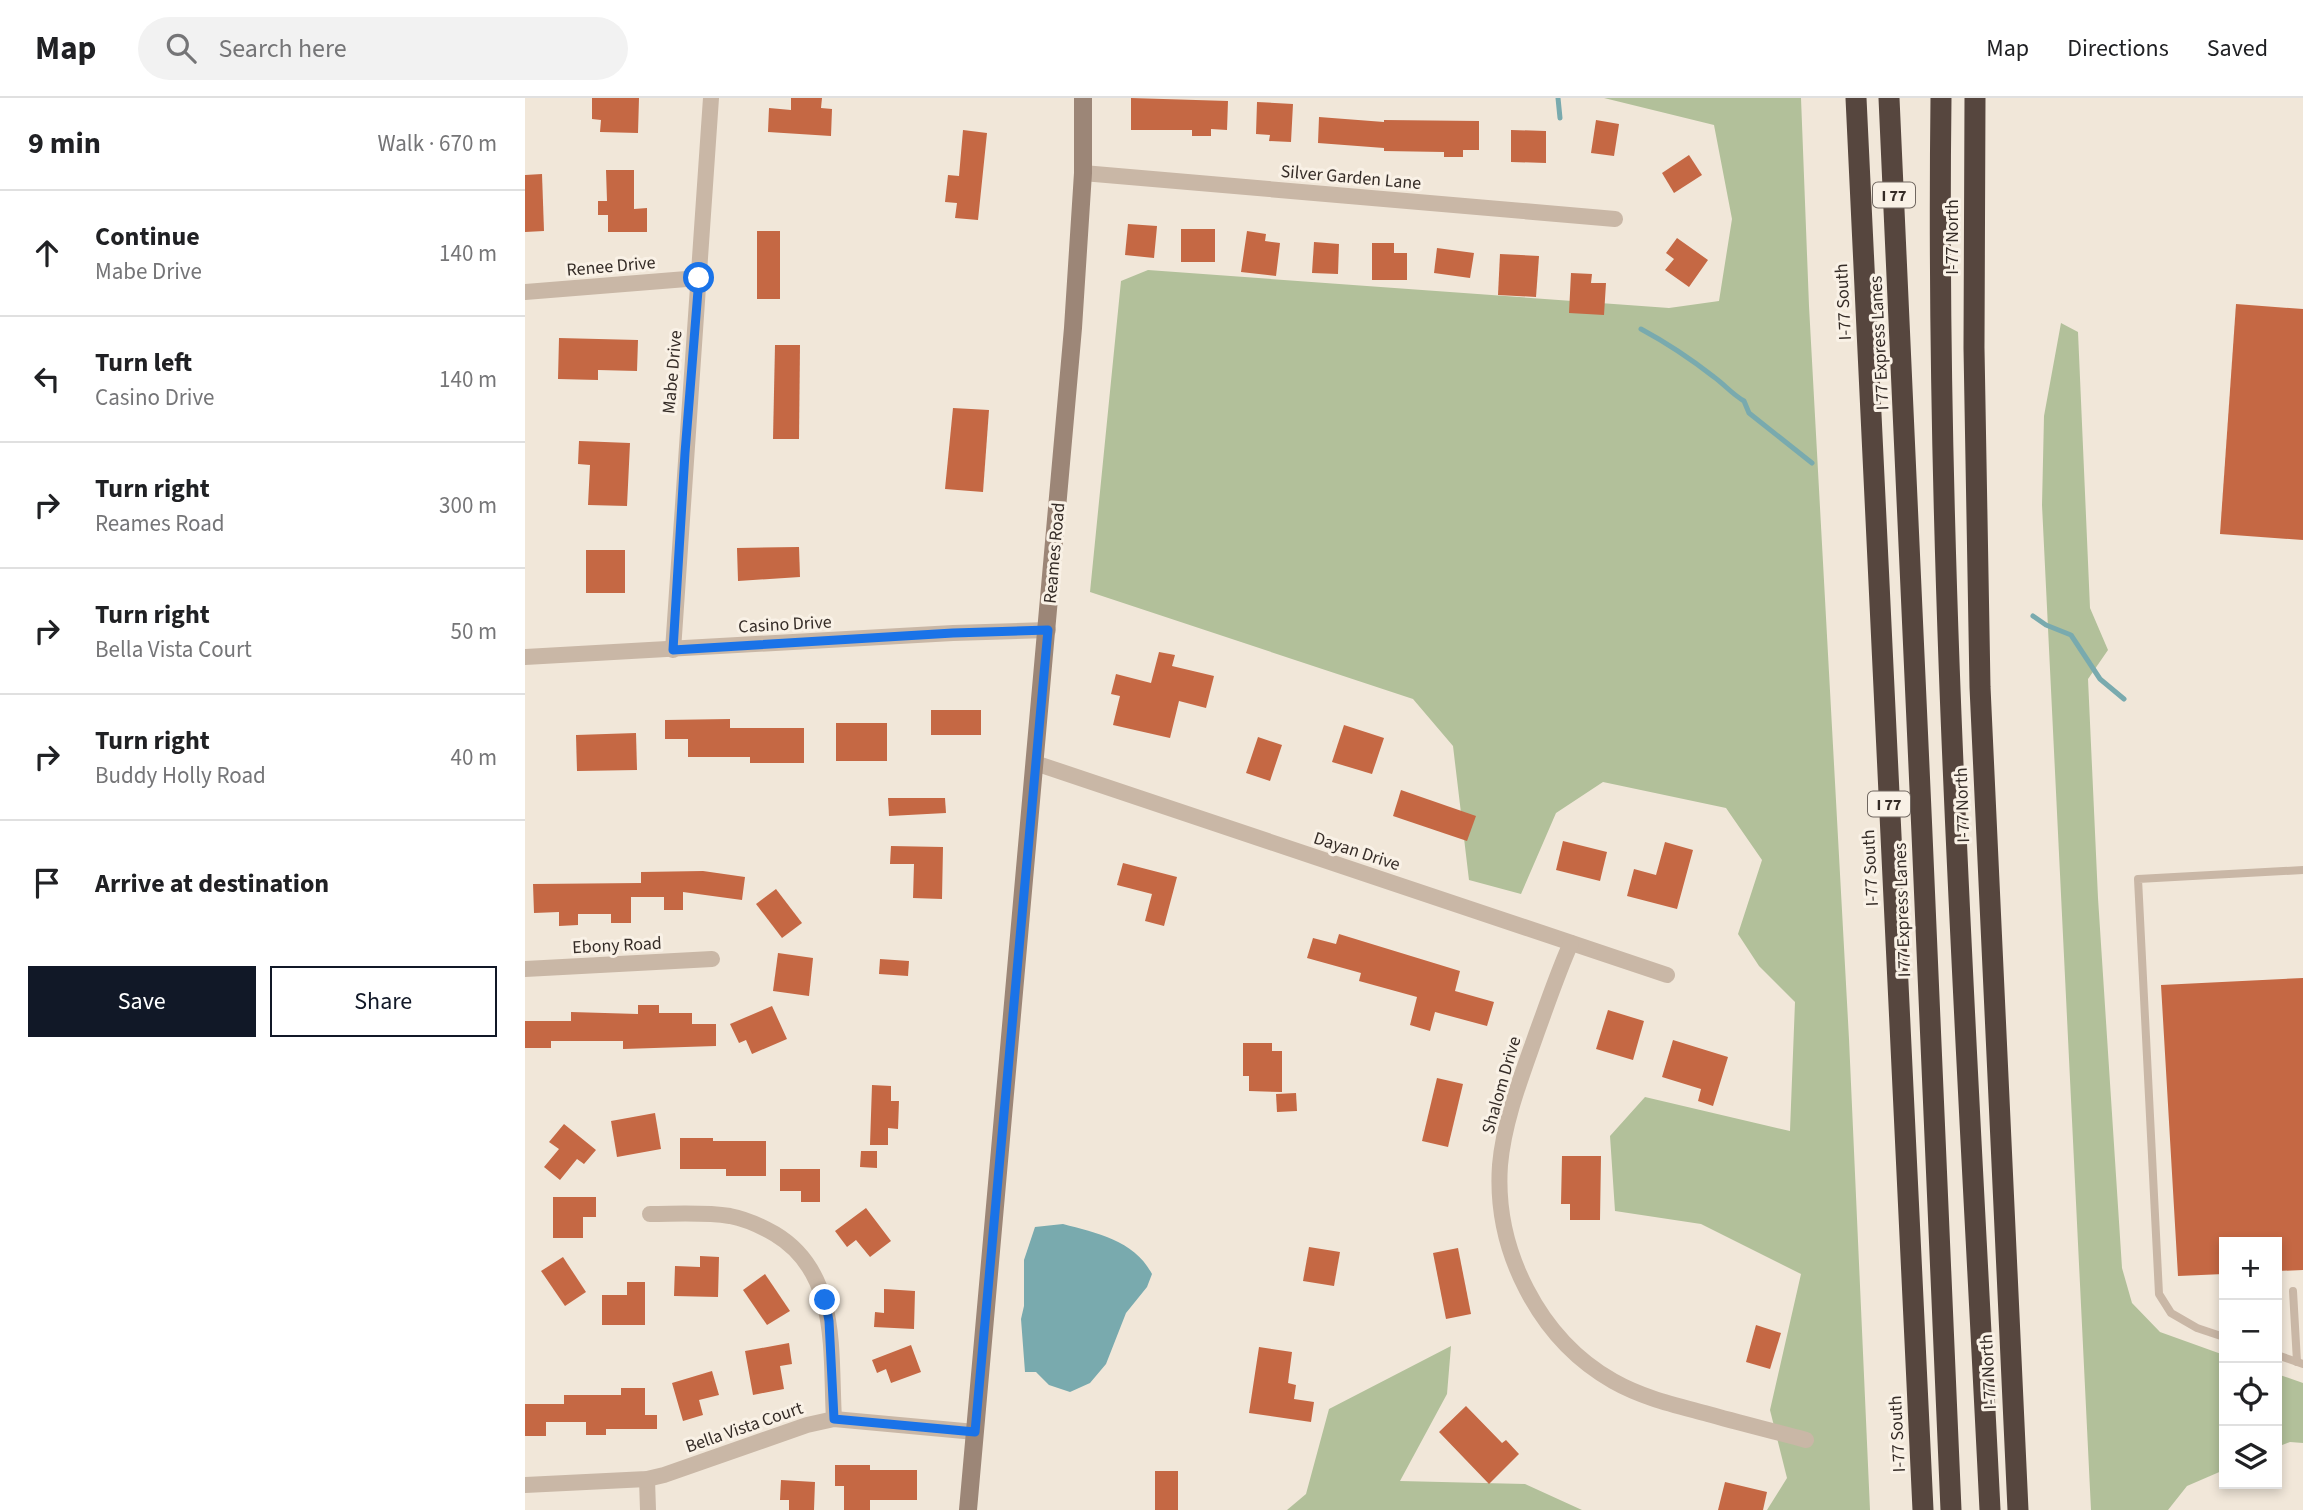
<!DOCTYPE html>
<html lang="en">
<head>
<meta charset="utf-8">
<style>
	:root { --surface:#fff; --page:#f2f2f2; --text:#202124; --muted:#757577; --line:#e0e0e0; --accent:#111827 }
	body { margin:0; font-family:"Source Sans 3",sans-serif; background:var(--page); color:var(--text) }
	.controls { position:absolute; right:21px; bottom:21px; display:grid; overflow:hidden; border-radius:0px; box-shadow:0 4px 10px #0003 }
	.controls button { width:63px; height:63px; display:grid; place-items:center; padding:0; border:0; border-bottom:2px solid var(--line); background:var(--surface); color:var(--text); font:35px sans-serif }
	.stop { position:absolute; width:21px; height:21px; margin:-16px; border:5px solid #1a73e8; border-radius:50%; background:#fff }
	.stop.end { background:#1a73e8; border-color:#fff; box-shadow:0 2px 7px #0008 }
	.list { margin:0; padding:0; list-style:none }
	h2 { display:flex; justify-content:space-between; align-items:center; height:91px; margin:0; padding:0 28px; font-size:30px }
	h2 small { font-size:23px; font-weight:400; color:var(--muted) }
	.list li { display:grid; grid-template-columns:46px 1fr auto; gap:21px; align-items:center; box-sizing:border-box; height:126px; padding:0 28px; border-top:2px solid var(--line) }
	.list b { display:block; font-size:26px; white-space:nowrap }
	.list p { margin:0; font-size:23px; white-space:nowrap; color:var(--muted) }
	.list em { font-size:23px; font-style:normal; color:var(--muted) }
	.actions { display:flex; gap:14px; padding:21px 28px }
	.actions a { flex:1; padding:16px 0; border:2px solid var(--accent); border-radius:0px; text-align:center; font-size:24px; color:var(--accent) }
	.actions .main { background:var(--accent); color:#fff }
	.icon { flex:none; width:38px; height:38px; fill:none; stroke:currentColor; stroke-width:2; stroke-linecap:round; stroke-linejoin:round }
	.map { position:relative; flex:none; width:1778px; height:1412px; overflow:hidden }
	header { display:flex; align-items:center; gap:42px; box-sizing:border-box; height:98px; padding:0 35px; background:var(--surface); border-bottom:2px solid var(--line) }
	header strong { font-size:33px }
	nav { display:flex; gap:38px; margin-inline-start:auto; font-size:24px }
	.search { width:490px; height:63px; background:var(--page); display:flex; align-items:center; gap:18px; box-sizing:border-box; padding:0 24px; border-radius:38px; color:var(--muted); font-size:26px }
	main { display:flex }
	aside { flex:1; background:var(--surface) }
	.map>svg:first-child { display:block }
</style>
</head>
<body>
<header>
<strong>Map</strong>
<div class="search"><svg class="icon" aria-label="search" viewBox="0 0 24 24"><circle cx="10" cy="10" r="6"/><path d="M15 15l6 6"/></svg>Search here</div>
<nav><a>Map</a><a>Directions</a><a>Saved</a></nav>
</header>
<main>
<aside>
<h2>9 min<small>Walk · 670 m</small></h2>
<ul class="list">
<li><svg class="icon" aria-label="ahead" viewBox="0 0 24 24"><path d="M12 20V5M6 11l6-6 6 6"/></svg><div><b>Continue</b><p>Mabe Drive</p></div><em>140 m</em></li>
<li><svg class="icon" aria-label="left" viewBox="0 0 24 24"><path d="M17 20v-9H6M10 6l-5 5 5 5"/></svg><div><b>Turn left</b><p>Casino Drive</p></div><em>140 m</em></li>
<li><svg class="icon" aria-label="right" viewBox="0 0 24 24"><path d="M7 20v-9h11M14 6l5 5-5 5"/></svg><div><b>Turn right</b><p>Reames Road</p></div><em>300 m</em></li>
<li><svg class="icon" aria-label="right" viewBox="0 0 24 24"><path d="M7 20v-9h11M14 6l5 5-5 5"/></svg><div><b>Turn right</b><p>Bella Vista Court</p></div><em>50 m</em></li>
<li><svg class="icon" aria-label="right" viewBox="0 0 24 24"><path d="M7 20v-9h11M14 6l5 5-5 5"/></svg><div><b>Turn right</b><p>Buddy Holly Road</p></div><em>40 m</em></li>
<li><svg class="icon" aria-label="arrive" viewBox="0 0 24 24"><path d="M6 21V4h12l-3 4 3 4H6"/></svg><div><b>Arrive at destination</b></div></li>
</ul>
<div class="actions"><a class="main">Save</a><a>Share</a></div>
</aside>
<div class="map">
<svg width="1778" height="1412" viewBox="0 0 1778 1412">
	<rect width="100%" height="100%" fill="#f1e7d9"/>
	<g fill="#b2c09a">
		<path d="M1079,0h197l8,208 40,733 21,471h-103l20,-32 -17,-68 31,-136 -100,-50 -86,-13 -5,-75 35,-39 145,34 5,-129 -36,-36 -21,-32 24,-74 -36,-52 -123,-26 -47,31 -35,81 -52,-14 -16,-134 -40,-47 -323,-107 31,-311 27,-11 521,38 50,-7 13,-82 -18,-94z"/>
		<path d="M1536,225l17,9 12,276 18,42 -20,29 10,219 24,370 10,35 28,29 64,23v115l-37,16 -19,24h-77l-49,-1005 2,-89z"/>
		<path d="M926,1248l-4,48 -47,87 125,3 57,26h-295l19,-16 23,-85z"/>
		<path d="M1752,1276l26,9v60l-13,-1 -13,5z"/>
	</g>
	<path fill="#79aaae" d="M538,1126c34,9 72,17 89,50l-5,13 -21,26 -20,51 -16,19 -20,9 -21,-7 -13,-13h-11l-4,-53 3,-13v-46l11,-33z"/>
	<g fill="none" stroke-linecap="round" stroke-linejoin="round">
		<g stroke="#79aaae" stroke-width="5">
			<path d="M1033,0l2,20"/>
			<path d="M1116,231c26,14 50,30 73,48 11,8 18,17 30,24l5,12 63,50"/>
			<path d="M1508,518l13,9 25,10 29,44 24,20"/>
		</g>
	</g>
	<g fill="#c56844">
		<path d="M67,0h47l-1,35 -38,-1 1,-12 -9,-1z"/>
		<path d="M266,0h31l-1,10 11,1 -1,27 -63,-4 1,-24 22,2z"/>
		<path d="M606,0l97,3 -1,29 -16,-1v7h-19v-6h-61z"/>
		<path d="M732,4l36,2 -2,38 -22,-1 1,-6 -14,-1z"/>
		<path d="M794,19l65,5v-2l95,1v29h-16v7h-19v-5l-60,-1v-3l-66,-5z"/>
		<path d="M1071,22l23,4 -5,32 -23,-3z"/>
		<path d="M438,32l24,3 -9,87 -23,-2 2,-15 -12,-1 3,-27 11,1z"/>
		<path d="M986,32l35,1v32l-35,-1z"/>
		<path d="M1164,57l13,20 -28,18 -12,-20z"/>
		<path d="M81,72h28v39l13,-1v24h-39v-17h-10v-14h9z"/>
		<path d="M17,76l2,57 -19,1v-57z"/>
		<path d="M603,126l29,2 -3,32 -29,-3z"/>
		<rect x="656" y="131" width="34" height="33"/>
		<rect x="232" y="133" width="23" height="68"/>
		<path d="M722,133l19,3 -1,7 15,2 -4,33 -35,-4z"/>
		<path d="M1152,140l31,22 -19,27 -24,-17 9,-11 -8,-6z"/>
		<path d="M789,144l25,2 -1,30 -26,-1z"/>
		<path d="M847,145h22v10h13v27h-35z"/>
		<path d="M912,150l37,5 -4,25 -36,-5z"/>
		<path d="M975,156l39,2 -3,41 -38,-2z"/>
		<path d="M1046,175l21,1 -1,9h15l-2,32 -35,-2z"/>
		<path d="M1711,206l67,5v231l-83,-6z"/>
		<path d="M34,240l79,2 -1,31 -39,-1v10l-40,-1z"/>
		<path d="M250,247h25l-1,94h-26z"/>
		<path d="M428,310l36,2 -6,82 -38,-3z"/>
		<path d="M54,343l51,2 -3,63 -39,-1 2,-40 -12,-1z"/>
		<path d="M274,449l1,30 -62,4 -1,-33z"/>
		<rect x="61" y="452" width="39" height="43"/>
		<path d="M634,554l16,3 -3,11 42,10 -8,32 -27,-7 -9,37 -57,-13 7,-29 -9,-2 5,-20 35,9z"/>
		<rect x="406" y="612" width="50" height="25"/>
		<path d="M205,621v9h74v35h-54v-6h-62v-18h-23v-19z"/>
		<rect x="311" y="625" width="51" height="38"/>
		<path d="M819,627l40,13 -12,36 -40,-12z"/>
		<path d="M111,635l1,37 -60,1 -1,-36z"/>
		<path d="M733,639l24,8 -12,36 -24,-8z"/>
		<path d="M876,692l75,26 -9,25 -74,-25z"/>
		<path d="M363,700h57l1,15 -57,3z"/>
		<path d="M1038,743l44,11 -7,29 -44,-11z"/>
		<path d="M1140,744l28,8 -16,59 -50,-13 7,-27 22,6z"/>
		<path d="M366,748l52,1 -1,52 -29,-1 1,-34h-24z"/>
		<path d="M598,765l54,14 -13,49 -19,-5 7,-27 -35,-9z"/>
		<path d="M178,773l42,6 -3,23 -59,-8v18h-19v-13h-33v26h-20v-9h-33v11l-19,1v-14l-25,1 -1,-29 108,-1v-11z"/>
		<path d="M251,791l26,34 -20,15 -26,-34z"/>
		<path d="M814,836l121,37 -5,20 39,11 -7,24 -52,-14 -5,19 -20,-6 7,-28 -58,-16 2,-8 -54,-15 6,-20 23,6z"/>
		<path d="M253,855l35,5 -4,38 -36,-5z"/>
		<path d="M355,861l29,2 -1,15 -29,-2z"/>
		<path d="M1778,880v292l-26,1v-29h-53v32l-46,2 -17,-291z"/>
		<path d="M113,907h21v8h33v11h24v22l-93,3v-8h-72v7h-26v-27h46v-9l67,2z"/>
		<path d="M247,908l15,33 -35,15 -6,-14 -7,3 -9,-19z"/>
		<path d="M1083,912l36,11 -11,39 -37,-11z"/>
		<path d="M1148,942l55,17 -15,49 -15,-5 3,-12 -39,-12z"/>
		<path d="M718,945h29v8h10v41l-33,-1v-15h-6z"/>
		<path d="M912,980l26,6 -15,63 -26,-6z"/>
		<path d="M347,987l19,1v15h8l-1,28 -10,-1v17h-18z"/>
		<path d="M771,995l1,18 -20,1 -1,-18z"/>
		<path d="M130,1015l6,36 -44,8 -6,-36z"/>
		<path d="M39,1026l32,26 -12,14 -7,-5 -17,21 -16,-13 15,-18 -10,-7z"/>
		<path d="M155,1040h33v3h53v35h-40v-7h-46z"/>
		<path d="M336,1053h16v17l-17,-1z"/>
		<path d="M1037,1058h39l-1,64h-30v-16h-9z"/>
		<path d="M255,1071h40v33h-19v-11h-21z"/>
		<path d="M28,1099h43v20h-13v21h-30z"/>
		<path d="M341,1110l25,33 -21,16 -14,-17 -9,7 -12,-16z"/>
		<path d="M784,1149l31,5 -6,34 -31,-5z"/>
		<path d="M933,1150l13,66 -25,5 -13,-66z"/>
		<path d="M175,1158l19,1 -1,40 -44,-1 1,-30 25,1z"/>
		<path d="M38,1159l23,35 -21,14 -24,-35z"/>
		<path d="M240,1176l25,37 -23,14 -24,-35z"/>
		<path d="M102,1184h18v43h-43v-30h25z"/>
		<path d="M359,1191l31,2 -1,38 -40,-2 1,-15 9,1z"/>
		<path d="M1231,1227l25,8 -11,36 -24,-7z"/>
		<path d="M264,1245l3,21 -12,2 4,23 -31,6 -8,-44z"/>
		<path d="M386,1247l10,27 -30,11 -5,-14 -9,4 -5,-13z"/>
		<path d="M734,1249l33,5 -4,31 8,2 -2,14 20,3 -3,20 -62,-9z"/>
		<path d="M187,1273l7,24 -20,5 4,15 -20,6 -11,-38z"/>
		<path d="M96,1290h24v27h12v14h-51v6h-20v-13h-40v14h-21v-32h39v-9h57z"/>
		<path d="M941,1308l36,37 4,-3 13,14 -30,30 -50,-52z"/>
		<path d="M310,1367h35v5h47v30h-47v10h-26v-24h-9z"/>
		<rect x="630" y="1373" width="23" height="39"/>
		<path d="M256,1382l34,2 -1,28h-25v-10h-9z"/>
		<path d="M1200,1384l42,10 -4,18h-45z"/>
	</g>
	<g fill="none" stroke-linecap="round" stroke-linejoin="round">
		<g stroke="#c9b7a6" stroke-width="8">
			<path d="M1768,1193l4,71"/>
			<path d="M1699,1239l-27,-9 -26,-15 -12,-19 -21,-415 165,-9"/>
			<path d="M1752,1257l26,9"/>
		</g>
		<g stroke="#c9b7a6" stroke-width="16">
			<path d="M558,75l532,46"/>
			<path d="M0,194l174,-14"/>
			<path d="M148,552l38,-552"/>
			<path d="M0,559l428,-24 95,-3"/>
			<path d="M510,665l632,212"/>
			<path d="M1046,845c-13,29 -23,59 -34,89 -15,43 -33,88 -37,133 -6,85 39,174 113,216 30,17 62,24 95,33 32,9 65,17 98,26"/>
			<path d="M0,871l187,-10"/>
			<path d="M125,1116c26,0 54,-2 80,2 16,3 31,10 45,18 65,39 55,119 59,185"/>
			<path d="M122,1381l1,31"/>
			<path d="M0,1387l122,-6 17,-4 143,-50 27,-6 141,13"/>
		</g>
		<path stroke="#9c8677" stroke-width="18" d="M443,1412l105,-1182 10,-155v-75"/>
		<g stroke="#56463e" stroke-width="21">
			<path d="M1331,0l67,1412"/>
			<path d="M1364,0c24,471 40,941 62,1412"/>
			<path d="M1416,0c-6,470 26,942 49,1412"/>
			<path d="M1450,0l-1,250 6,339 38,823"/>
		</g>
	</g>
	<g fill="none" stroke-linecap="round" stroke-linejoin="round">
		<path stroke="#1a73e8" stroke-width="9" d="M174,180l-14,175 -12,197 280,-17 95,-3 -73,802 -141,-13 -5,-98 -4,-21"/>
	</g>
	<g text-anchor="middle" stroke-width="6" stroke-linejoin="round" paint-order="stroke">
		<g fill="#f9f1e6" stroke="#706760" stroke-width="2">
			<rect x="1348" y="84.5" width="42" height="25" rx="5"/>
			<rect x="1343" y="693.5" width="42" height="25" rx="5"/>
		</g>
		<g font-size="16" font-weight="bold" fill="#352c27">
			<text x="1369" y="103">I 77</text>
			<text x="1364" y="712">I 77</text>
		</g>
		<g font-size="18" fill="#352c27" stroke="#f9f1e6">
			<text transform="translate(826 79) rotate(5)" y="6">Silver Garden Lane</text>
			<text transform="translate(1427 139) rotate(-90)" y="6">I-77 North</text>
			<text transform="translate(86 168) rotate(-5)" y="6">Renee Drive</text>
			<text transform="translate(1318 204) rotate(-93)" y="6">I-77 South</text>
			<text transform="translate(1354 245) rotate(-93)" y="6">I 77 Express Lanes</text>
			<text transform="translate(147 274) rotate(-85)" y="6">Mabe Drive</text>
			<text transform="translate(529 455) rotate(-85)" y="6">Reames Road</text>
			<text transform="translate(260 526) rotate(-3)" y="6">Casino Drive</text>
			<text transform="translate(1437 707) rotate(-92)" y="6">I-77 North</text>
			<text transform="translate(832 753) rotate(18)" y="6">Dayan Drive</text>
			<text transform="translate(1345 770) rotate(-93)" y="6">I-77 South</text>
			<text transform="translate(1377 812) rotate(-92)" y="6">I 77 Express Lanes</text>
			<text transform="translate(92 847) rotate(-3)" y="6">Ebony Road</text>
			<text transform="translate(976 987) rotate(-74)" y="6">Shalom Drive</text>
			<text transform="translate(1463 1274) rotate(-93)" y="6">I-77 North</text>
			<text transform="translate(219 1329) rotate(-19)" y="6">Bella Vista Court</text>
			<text transform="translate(1372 1336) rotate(-93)" y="6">I-77 South</text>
		</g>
	</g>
</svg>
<div class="controls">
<button>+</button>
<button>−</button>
<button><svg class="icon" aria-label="locate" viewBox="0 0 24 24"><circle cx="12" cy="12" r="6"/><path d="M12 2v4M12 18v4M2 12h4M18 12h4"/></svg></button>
<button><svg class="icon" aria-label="layers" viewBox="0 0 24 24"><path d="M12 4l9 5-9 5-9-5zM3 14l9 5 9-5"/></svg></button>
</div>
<div class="stop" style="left:174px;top:180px"></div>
<div class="stop end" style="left:300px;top:1202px"></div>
</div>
</main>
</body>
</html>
